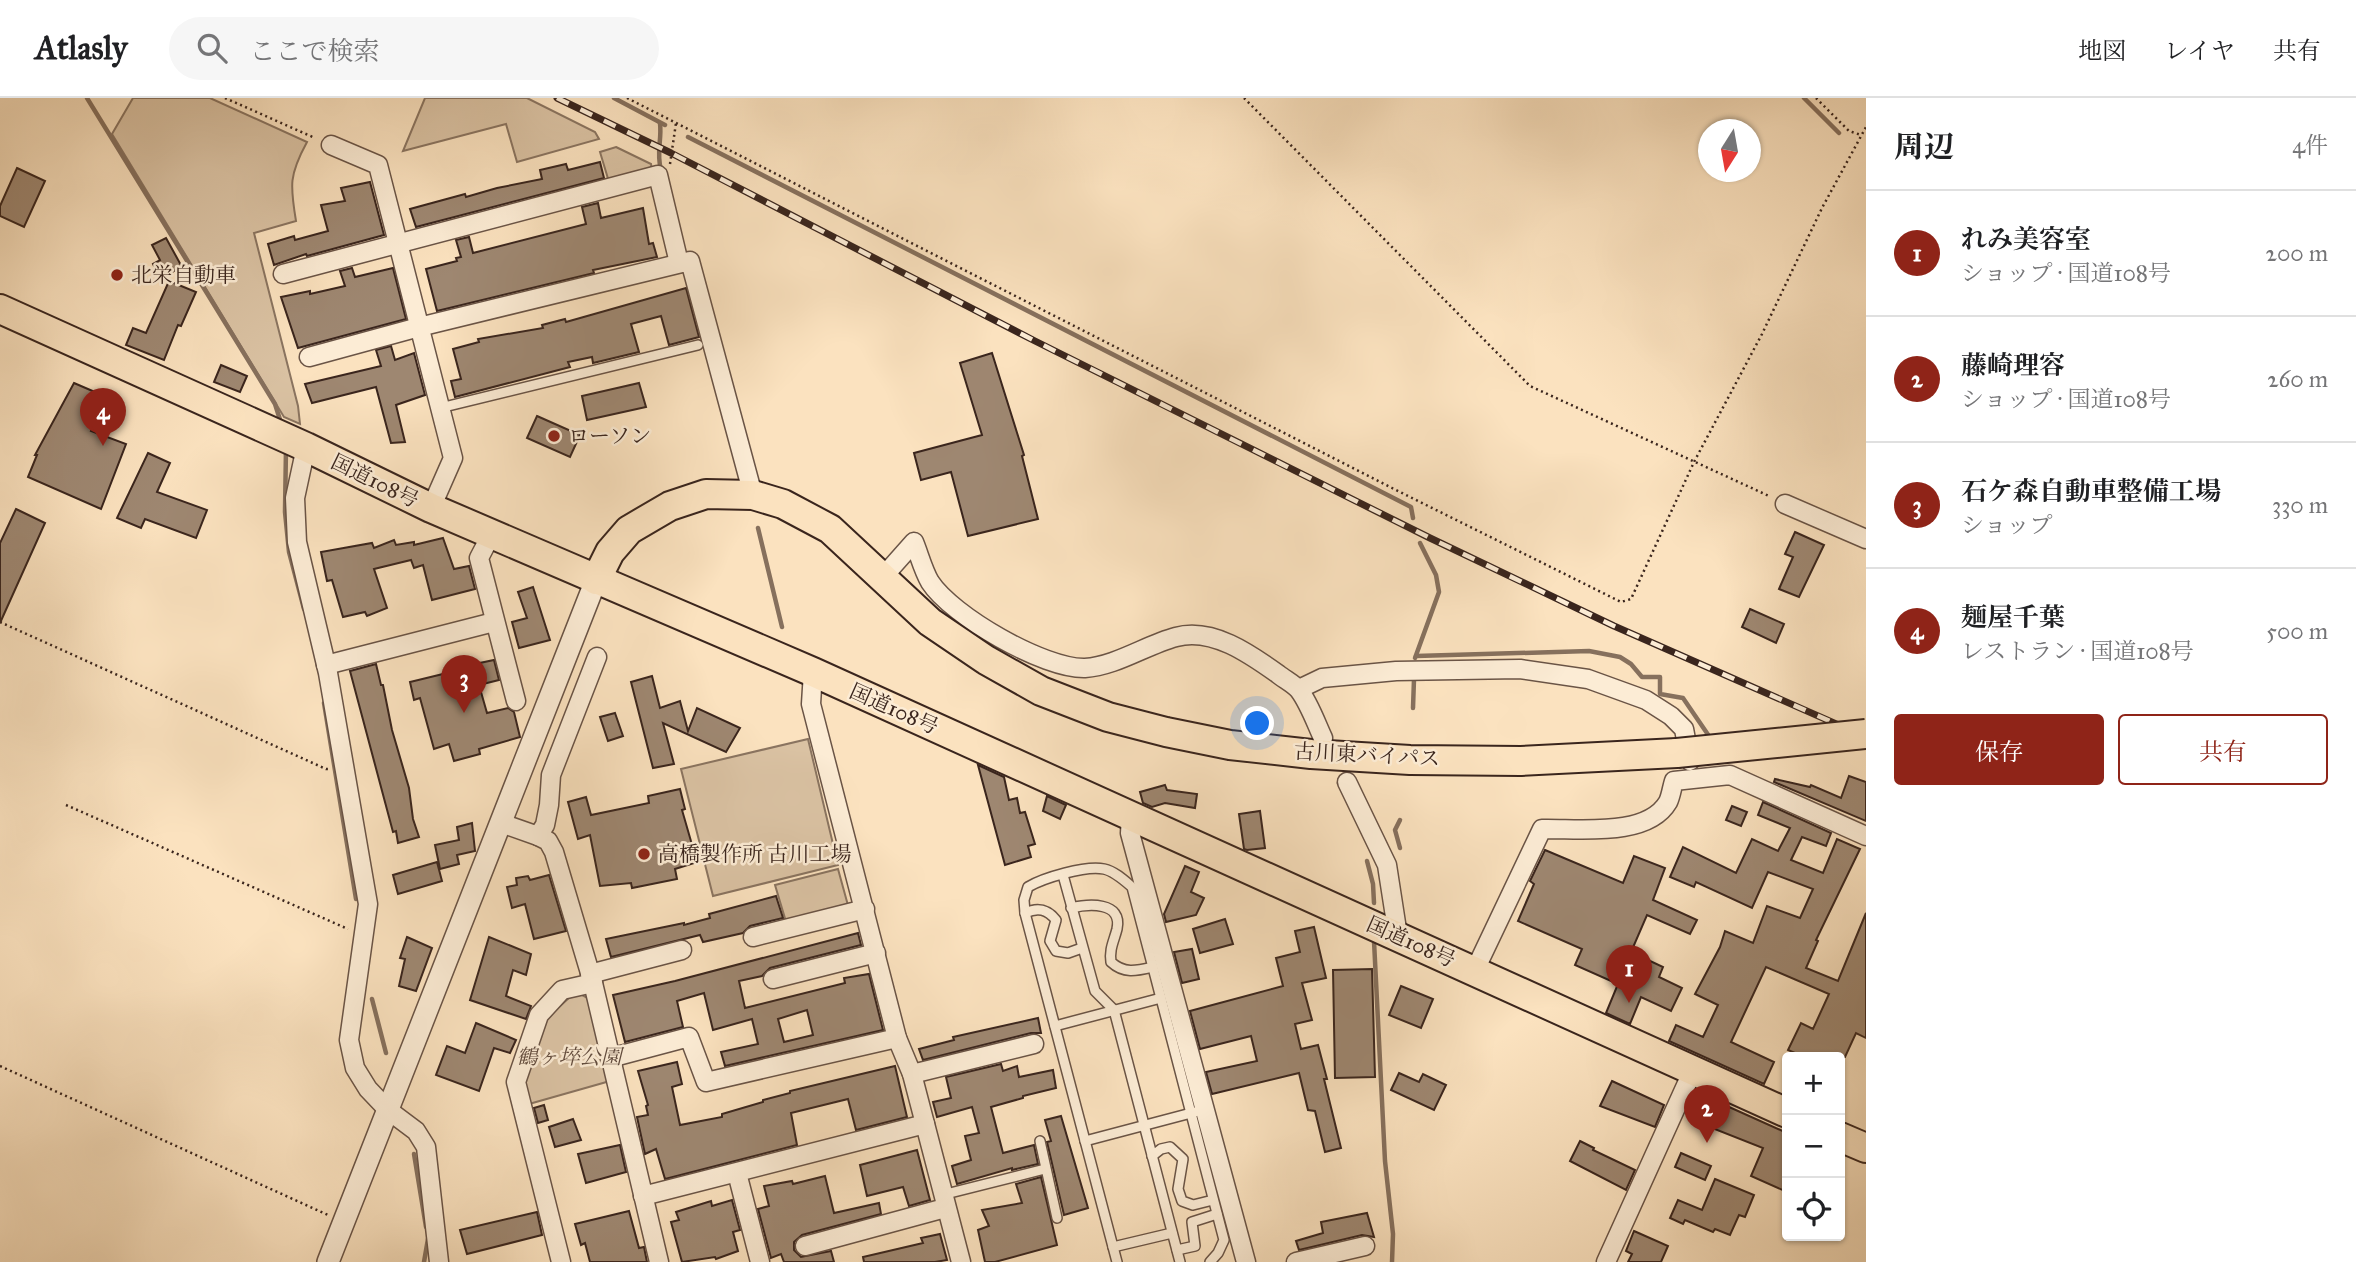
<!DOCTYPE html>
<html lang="ja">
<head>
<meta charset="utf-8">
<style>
	:root { --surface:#fff; --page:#f6f6f6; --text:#202124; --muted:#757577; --line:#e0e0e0; --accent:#8f2418 }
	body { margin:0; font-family:"IM FELL Great Primer","Noto Serif JP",serif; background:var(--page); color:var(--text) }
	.controls { position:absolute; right:21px; bottom:21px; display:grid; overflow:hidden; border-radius:7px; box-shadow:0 2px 5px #0004 }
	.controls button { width:63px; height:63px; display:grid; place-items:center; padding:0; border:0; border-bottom:2px solid var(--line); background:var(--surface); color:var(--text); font:35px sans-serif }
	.compass { position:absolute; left:1698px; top:21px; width:63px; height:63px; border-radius:50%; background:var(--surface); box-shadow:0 2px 5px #0004; rotate:191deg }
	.you { position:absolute; left:1258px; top:626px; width:24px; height:24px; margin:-18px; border:5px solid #fff; border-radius:50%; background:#1a73e8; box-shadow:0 0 0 10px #1a73e833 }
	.badge { display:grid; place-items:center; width:46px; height:46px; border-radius:50%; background:var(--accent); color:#fff; font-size:23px; font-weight:700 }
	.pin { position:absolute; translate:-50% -58px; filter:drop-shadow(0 2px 4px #0008) }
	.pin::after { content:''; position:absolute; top:37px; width:24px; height:21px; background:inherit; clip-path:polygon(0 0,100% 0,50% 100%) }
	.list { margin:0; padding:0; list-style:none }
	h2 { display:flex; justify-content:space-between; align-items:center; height:91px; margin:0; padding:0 28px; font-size:30px }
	h2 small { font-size:23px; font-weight:400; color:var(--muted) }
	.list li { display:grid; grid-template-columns:46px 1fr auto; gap:21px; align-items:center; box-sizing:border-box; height:126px; padding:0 28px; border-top:2px solid var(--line) }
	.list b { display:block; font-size:26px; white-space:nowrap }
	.list p { margin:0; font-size:23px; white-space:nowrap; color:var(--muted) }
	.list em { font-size:23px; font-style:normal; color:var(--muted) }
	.actions { display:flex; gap:14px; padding:21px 28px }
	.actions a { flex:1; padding:16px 0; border:2px solid var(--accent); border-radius:7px; text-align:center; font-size:24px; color:var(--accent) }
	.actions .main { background:var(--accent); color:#fff }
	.icon { flex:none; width:38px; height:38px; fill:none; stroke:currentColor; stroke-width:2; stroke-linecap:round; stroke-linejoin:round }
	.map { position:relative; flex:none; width:1866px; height:1164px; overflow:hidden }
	header { display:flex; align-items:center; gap:42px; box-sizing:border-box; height:98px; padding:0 35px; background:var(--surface); border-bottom:2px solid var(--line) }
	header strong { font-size:33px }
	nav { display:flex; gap:38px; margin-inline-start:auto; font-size:24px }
	.search { width:490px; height:63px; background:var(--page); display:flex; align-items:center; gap:18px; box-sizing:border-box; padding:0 24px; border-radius:38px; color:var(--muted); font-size:26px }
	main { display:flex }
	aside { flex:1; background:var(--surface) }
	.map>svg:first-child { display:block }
</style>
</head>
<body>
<header>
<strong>Atlasly</strong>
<div class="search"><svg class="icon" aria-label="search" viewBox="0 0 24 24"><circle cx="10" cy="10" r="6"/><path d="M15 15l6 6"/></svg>ここで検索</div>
<nav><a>地図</a><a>レイヤ</a><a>共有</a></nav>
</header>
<main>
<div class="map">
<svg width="1866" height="1164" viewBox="0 0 1866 1164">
	<rect width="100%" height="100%" fill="#fbe2bf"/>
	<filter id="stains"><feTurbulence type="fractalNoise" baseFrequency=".00286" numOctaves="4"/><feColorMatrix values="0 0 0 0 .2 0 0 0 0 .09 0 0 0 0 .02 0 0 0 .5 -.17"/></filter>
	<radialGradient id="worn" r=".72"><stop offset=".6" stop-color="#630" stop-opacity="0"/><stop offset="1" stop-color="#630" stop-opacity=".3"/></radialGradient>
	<g fill="#dac2a3" stroke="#8a7460" stroke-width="2">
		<path d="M133,0h77l97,44c-18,33 -17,43 -11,79l-42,12 44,173 2,18 -16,-7 -172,-283z"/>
		<path d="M425,0h102l68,34 4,7 -82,23 -11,-38 -103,27z"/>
		<path d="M616,49l35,17 1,7 -43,11 -9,-30z"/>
		<path d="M808,641l30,126 -125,31 -32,-127z"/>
		<path d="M838,771l11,40 -62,16 -12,-40z"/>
		<path d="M580,896l9,5 21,82 -81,23 -5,-13 3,-22 19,-50 25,-23z"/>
	</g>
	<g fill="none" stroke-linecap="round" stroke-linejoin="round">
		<g stroke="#86705d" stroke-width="4.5">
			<path d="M87,0l188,306 7,22"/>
			<path d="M614,0l51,27"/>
			<path d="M1804,0l35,35"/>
			<path d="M660,25c2,17 -4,30 1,47"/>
			<path d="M688,39l723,370 2,11"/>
			<path d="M286,350l-1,64 4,40 15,57"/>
			<path d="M758,430l24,99"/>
			<path d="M1416,558l173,-5 31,6 11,7 11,13h18v17l23,4 28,41"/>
			<path d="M1415,560l24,-66 -3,-17 -16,-32"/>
			<path d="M324,605l32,196"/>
			<path d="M1413,610l1,-29"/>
			<path d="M1400,722l-5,10 5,18"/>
			<path d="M1367,763l6,23 1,19"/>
			<path d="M1374,843l11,220 8,73 -1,28"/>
			<path d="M372,901l14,54"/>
			<path d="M414,1056l12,73"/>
			<path d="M424,1164l4,-23"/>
		</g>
	</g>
	<g fill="#9e8771" stroke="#3a251d" stroke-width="2" fill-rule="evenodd">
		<path d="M600,64l4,16 -188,49 -6,-18 55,-15 1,3 31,-9 45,-9 -2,-9 26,-6 2,6z"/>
		<path d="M17,70l28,13 -21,46 -24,-11v-10z"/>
		<path d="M370,84l14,53 -77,21 -1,-2 -32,11 -6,-21 26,-8 1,4 33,-9 -7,-26 24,-4 -4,-13z"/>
		<path d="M598,105l3,15 42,-10 6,36 4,-1 4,14 -64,13 1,3 -157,38 -11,-42 31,-8 -1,-3 5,-1 -5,-17 13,-3 4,16 113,-29 -4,-17z"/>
		<path d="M166,140l16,29 -22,11 -7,-14 7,-4 -8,-15z"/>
		<path d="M352,170l3,9 38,-9 13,51 -108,29 -17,-51 29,-6v3l35,-8 -5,-15z"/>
		<path d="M169,183l27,11 -15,34 -3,-1 -14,35 -38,-15 7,-17 13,5z"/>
		<path d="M686,190l13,49 -30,8 -8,-29 -30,8 8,28 -46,11 -1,-6 -24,5 2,5 -115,30 -4,-16 10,-2 -8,-30 26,-7 -1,-3 65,-11 -1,-3 23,-6 1,3z"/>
		<path d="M391,248l4,14 19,-7 11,42 -29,10 9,37 -14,1 -15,-56 -64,16 -7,-19 76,-18 -5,-16z"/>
		<path d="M992,255l32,102 -2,1 16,63 -70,17 -17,-64 -30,8 -7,-27 68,-18 -22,-72z"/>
		<path d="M221,267l26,11 -7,16 -26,-10z"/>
		<path d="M74,285l28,12 -9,19 5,3 -7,14 35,13 -25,65 -73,-32 9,-22h-2z"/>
		<path d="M639,285l7,24 -59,13 -5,-24z"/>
		<path d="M537,318l43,19 -10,22 -43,-19z"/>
		<path d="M148,355l22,10 -13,29 50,18 -11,28 -51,-19 -4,9 -24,-10z"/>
		<path d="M16,411l29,14 -45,100v-80z"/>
		<path d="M1795,434l29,13 -25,52 -20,-8 14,-32 -8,-3z"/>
		<path d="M443,440l11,31 15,-3 6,23 -43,11 -9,-35 -9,3 -3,-8 -37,9 13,39 -20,8 -2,-4 -22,5 -11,-37 -5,1 -6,-29 51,-9 2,5 20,-8 2,5 18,-3v3z"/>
		<path d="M533,489l17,53 -31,8 -7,-26 15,-4 -9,-26z"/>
		<path d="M1750,511l34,15 -8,19 -34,-16z"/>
		<path d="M494,562l5,20 -20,5 8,28 21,-5 6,4 6,25 -41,12 1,5 -26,7 -5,-17 -15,5 -14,-51 -6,2 -4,-18 37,-9 -2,-5 25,-6v3z"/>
		<path d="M376,566l5,21h2l9,45 17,58 4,31 6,18 -21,6 -2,-12 -3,1 -43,-161z"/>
		<path d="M652,578l8,32 20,-7 8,30 9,-23 43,20 -14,24 -63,-29 11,41 -21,4 -22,-86z"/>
		<path d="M615,615l8,23 -15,5 -8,-24z"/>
		<path d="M978,667l26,12 5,23 8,-2 3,15 5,-1 10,32 -7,2 3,11 -26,8z"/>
		<path d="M1849,678l17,6v39l-92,-39 1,-3 35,8 1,-2 30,13z"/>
		<path d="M1165,687l2,5 30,4 -2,14 -30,-5 -13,4 -9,-4 -3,-11z"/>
		<path d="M680,691l5,20 -3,1 15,52 -22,7 2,10 -45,9 -1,-5 -31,3 -10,-51 -12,4 -10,-37 18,-5 5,18 58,-12 -1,-7z"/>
		<path d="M1047,698l19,9 -6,14 -17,-8z"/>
		<path d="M1763,704l68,31 -5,13 -24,-9 -11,23 32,13 14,-34 23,10 -44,91 2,1 -12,27 32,13 28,-68v125l-10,-5 -11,24h-41l-16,-7 13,-27 12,6 16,-35 -63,-27 -35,75 43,20 -10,22 -95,-43 7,-16 27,12 15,-32 -23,-11 25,-47 5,-16 28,12 14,-37 33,12 13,-29 -45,-17 -16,36 -56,-26 -2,5 -24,-10 13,-30 53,26 16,-34 26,12 12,-23 -32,-13z"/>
		<path d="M1732,708l15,6 -6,14 -15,-6z"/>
		<path d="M1260,713l5,37 -18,2 -3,-1 -5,-35z"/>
		<path d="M472,725l3,28 -18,4 2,9 -19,5 -5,-24 24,-5 -2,-13z"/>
		<path d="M1545,752l78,33 11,-27 31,12 -12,32 44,20 -7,14 -43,-19 -16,37 32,15 -4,10 23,11 -11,23 -30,-14 -11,27 -24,-11 12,-29 -43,-19 7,-16 -64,-28 16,-37 -4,-3z"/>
		<path d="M437,764l5,19 -44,13 -5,-19z"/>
		<path d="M1185,768l14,6 -8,20 13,6 -8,17 -30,7 -2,-8z"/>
		<path d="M549,777l17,56 -32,8 -9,-35 -13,4 -5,-21 10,-2 -1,-7 12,-2 2,4z"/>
		<path d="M776,798l7,22 -33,8 -7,7 -40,9 -3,-7 -89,22 -5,-18 78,-16v2l26,-7 -1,-4z"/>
		<path d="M1225,821l8,25 -33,9 -7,-24z"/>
		<path d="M1314,829l12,51 -24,5 10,37 -17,4 6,25 17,-4 9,34h-3l17,69 -16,4 -10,-41 -7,-1 -9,-37 -87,21 -6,-22 51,-11 -6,-25 -51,13 -10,-38 93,-25 -7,-28 24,-6 -5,-21z"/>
		<path d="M858,835l3,12 -91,23 -8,8 -23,5 6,27 100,-25 -1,-5 25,-4 14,56 -158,36 -4,-14 37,-8 -6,-25 -39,11 -9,-37 -27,8 6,26 -58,15 -12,-47 62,-14zM807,912l6,25 -29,7 -6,-23z"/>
		<path d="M407,839l25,11 -16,43 -17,-5 6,-27 -5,-1z"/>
		<path d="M489,839l42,17 -5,21 -13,-5 -7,26 25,10 -5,13 -56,-19z"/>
		<path d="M1192,851l7,30 -17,4 -8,-31z"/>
		<path d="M1372,871l3,108 -40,1 -2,-108z"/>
		<path d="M1401,888l32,13 -12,29 -32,-13z"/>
		<path d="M1038,920l3,15h-10l-108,27 -4,-11 35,-9 -1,-3z"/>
		<path d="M476,925l40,17 -6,13 -16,-5 -15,43 -43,-16 11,-29 18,7z"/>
		<path d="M677,964l5,22 -10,3 8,38 42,-8v-3l41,-12v-2l27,-7v-2l105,-25 12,51 -51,13 -8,-31 -57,14 6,32 -132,34 -9,-30 -11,5 -8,-37 11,-2 -2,-9 2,-1 -10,-34z"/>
		<path d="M1001,966l2,7 14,-5 2,11 34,-7 3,18 -33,8v2l-32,9 12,46 31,-8 4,19 -26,6v-2l-55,16 -5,-18 19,-6 -6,-24 14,-3 -7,-26 -35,10 -4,-15 18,-4 -5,-21z"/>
		<path d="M1399,975l20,9 4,-8 23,11 -12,25 -43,-20z"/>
		<path d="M1612,983l52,24 -9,22 -55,-21z"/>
		<path d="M1718,1004l69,31v59l-36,-16 12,-28 -56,-22z"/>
		<path d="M544,1007l4,15 -10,3 -4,-15z"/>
		<path d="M1061,1018l27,92 -24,7 -17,-73 4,-1 -6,-21z"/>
		<path d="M573,1021l8,21 -26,7 -6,-20z"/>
		<path d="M1580,1043l14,7 -1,2 42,20 -9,20 -56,-29z"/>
		<path d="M620,1047l6,27 -40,11 -8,-29z"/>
		<path d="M917,1052l13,50 -21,6 -6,-19 -36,9 -7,-31z"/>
		<path d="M1681,1055l30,13 -6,14 -30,-13z"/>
		<path d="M825,1078l9,37 45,-10 2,11 -79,21 -8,7v8l7,7 30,-6 3,11h-50l-3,-8 -10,4 -13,-49 11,-3 -5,-20 28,-5 1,3z"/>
		<path d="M1041,1079l16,68 -62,17h-10l-7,-32 11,-4 -7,-16 40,-7 -6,-19z"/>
		<path d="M1715,1081l39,16 -9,22 -6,-2 -9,20 -15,-6 -2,3 -28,-12 -2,4 -13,-6 8,-18 24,10z"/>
		<path d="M732,1102l8,30 -7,2 5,19 -22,8 -1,-2 -33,5 -11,-40 8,-2 -3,-8 35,-11 1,5z"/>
		<path d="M629,1113l10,37 5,-1 3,15h-57l-5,-19 -4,2 -6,-21z"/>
		<path d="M537,1114l5,23 -75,19 -7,-24z"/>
		<path d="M1367,1115l7,24 -12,-2 -63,15 -3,-9 27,-8 -2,-11z"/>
		<path d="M1634,1133l34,15 -7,16h-33l4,-8 -6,-3z"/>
		<path d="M940,1136l7,26 -12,2h-71l-1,-5 60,-14 -2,-5z"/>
	</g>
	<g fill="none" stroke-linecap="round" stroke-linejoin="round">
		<defs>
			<g id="service">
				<path d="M440,310l258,-63"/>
				<path d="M1063,777l32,116 19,19 66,252"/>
				<path d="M1071,810c17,-4 52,-7 46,21 -3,12 -8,20 -6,33 13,12 25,9 42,5"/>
				<path d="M1025,815c13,-6 22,-4 31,7l-6,21 6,10 12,2 14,-5"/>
				<path d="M1055,928l106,-28"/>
				<path d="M1040,1043l17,77"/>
				<path d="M1085,1043l110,-29"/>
				<path d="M1152,1058l9,-7 9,-2 13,12 -5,30 4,12 11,4 20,-5"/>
				<path d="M942,1097l103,-26"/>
				<path d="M1113,1149l59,-14"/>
				<path d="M1177,1152l18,-4 -3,-24 25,-8"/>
				<path d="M1117,1164l-92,-349 -1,-13 4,-13c15,-9 58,-22 76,-18 10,2 20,11 28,18l92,353 -6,13 -8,9"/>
			</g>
			<g id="minor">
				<path d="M331,47l47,20 75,293 -22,50"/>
				<path d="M283,176l375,-99 21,88"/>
				<path d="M309,259l110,-30 271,-66 63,234"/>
				<path d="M306,349l-11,51 2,44 31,131 40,231 -19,136 6,28 13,21 20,21 28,21 10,16 13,115"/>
				<path d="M1785,406l81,35"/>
				<path d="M491,437l-12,23 37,143"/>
				<path d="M882,480l32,-36c5,12 9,28 16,40 22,34 114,87 155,86 31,-2 61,-23 91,-31 36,-10 74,17 102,37 6,5 16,10 21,16 10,13 17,33 24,48"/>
				<path d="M597,559l-46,118 -2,30 -4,20 -7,11 10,5 6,11 39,131 66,279"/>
				<path d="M326,567l168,-43"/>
				<path d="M813,574l-2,32 86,334 15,36 49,188"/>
				<path d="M1299,591l23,-11 74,-7 124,-2 68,10 58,21 25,16 13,13 6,32"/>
				<path d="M1347,684l40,83 11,71"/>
				<path d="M1131,718l-1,17 116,429"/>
				<path d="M501,725l37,13"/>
				<path d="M753,839l112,-28"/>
				<path d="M1475,872l67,-141c36,-1 105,9 126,-27 3,-6 4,-15 6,-21l56,-6 136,61"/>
				<path d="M590,876l92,-24"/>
				<path d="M773,881l103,-26"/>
				<path d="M610,960l79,-21 17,45 191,-44"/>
				<path d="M912,976l122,-30"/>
				<path d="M737,1075l23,89"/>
				<path d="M643,1098l282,-72"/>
				<path d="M805,1148l140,-38"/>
				<path d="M561,1164l-45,-180 23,-67 23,-25 31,-7"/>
				<path d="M1296,1164l69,-16"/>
				<path d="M1606,1164l87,-192"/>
			</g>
			<path id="tertiary" d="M328,1164l268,-682"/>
			<g id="trunk">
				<path d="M0,211l306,138 125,61 382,164 974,441"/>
				<path d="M596,482l14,-28 19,-22 41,-24 36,-12 47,1 30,9 47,25 100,93 56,38 55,31 67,26 58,15 64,13 81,9 99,6 111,1 156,-8"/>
				<path d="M1840,1039l26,11"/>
			</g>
		</defs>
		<use href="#service" stroke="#6a5446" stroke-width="12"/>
		<use href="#minor" stroke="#6a5446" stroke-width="21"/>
		<use href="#tertiary" stroke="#6a5446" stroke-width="24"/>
		<use href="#trunk" stroke="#3a251d" stroke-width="32"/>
		<g stroke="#3a251d" stroke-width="2.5" stroke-dasharray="2 3.5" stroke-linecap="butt">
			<path d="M225,0l90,40"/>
			<path d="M627,0l765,390 229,114 10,-3 63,-137 68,-128 60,-126 44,-81"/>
			<path d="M1244,0l286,288 239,110"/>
			<path d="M1816,0l33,33 12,4"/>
			<path d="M670,66l6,-41"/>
			<path d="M0,524l326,147h3"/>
			<path d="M66,707l282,124"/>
			<path d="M0,968l328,149"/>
		</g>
		<use href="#service" stroke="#fcecd5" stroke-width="9"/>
		<use href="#minor" stroke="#fcecd5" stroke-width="18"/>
		<use href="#tertiary" stroke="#fcecd5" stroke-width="21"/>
		<use href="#trunk" stroke="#fbe2bf" stroke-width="28"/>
		<defs>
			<path id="rail" d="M557,0l114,55 364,188 395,197 184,88 252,111"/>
		</defs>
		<use href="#rail" stroke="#3a251d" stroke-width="7"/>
		<use href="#rail" stroke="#fcecd5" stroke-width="4.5" stroke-dasharray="13" stroke-linecap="butt"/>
		<defs>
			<path id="trunk-bridge" d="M1677,655l189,-19"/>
		</defs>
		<use href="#trunk-bridge" stroke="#3a251d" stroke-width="32" stroke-linecap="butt"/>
		<use href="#trunk-bridge" stroke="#fbe2bf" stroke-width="28"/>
	</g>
	<g fill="#8f2418" stroke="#fcecd5" stroke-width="2.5">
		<circle cx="117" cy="177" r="7"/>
		<circle cx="554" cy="338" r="7"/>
		<circle cx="644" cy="756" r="7"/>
	</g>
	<g text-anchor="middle" stroke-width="5" stroke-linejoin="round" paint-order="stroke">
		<g font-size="21" fill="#3a251d" stroke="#fcecd5" text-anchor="start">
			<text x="131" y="184">北栄自動車</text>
			<text x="568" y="345">ローソン</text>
			<text x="658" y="763">高橋製作所 古川工場</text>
		</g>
		<g font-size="21" fill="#3a251d" stroke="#fcecd5">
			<text transform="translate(375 383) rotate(26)" y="7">国道108号</text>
			<text transform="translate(894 611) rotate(24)" y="7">国道108号</text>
			<text transform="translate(1367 657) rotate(3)" y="7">古川東バイパス</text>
			<text transform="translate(1411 844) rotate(24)" y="7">国道108号</text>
		</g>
		<g font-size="21" font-style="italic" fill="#624c3e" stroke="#fcecd5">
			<text x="569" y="966">鶴ヶ埣公園</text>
		</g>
	</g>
	<rect width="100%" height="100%" filter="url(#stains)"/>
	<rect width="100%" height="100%" fill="url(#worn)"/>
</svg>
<div class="controls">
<button>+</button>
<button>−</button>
<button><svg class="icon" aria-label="locate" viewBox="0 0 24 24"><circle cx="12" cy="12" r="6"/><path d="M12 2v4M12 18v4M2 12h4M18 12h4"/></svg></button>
</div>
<svg class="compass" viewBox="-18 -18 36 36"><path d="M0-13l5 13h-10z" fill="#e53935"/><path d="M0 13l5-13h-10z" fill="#757577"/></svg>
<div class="you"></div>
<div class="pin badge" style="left:1629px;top:905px">1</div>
<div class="pin badge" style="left:1707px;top:1045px">2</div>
<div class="pin badge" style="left:464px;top:615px">3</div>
<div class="pin badge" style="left:103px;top:348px">4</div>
</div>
<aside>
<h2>周辺<small>4件</small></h2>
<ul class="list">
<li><span class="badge">1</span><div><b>れみ美容室</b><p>ショップ · 国道108号</p></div><em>200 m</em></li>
<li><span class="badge">2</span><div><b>藤崎理容</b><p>ショップ · 国道108号</p></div><em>260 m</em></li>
<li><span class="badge">3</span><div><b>石ケ森自動車整備工場</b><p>ショップ</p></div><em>330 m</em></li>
<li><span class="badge">4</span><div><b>麺屋千葉</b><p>レストラン · 国道108号</p></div><em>500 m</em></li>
</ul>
<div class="actions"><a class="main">保存</a><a>共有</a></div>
</aside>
</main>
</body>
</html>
